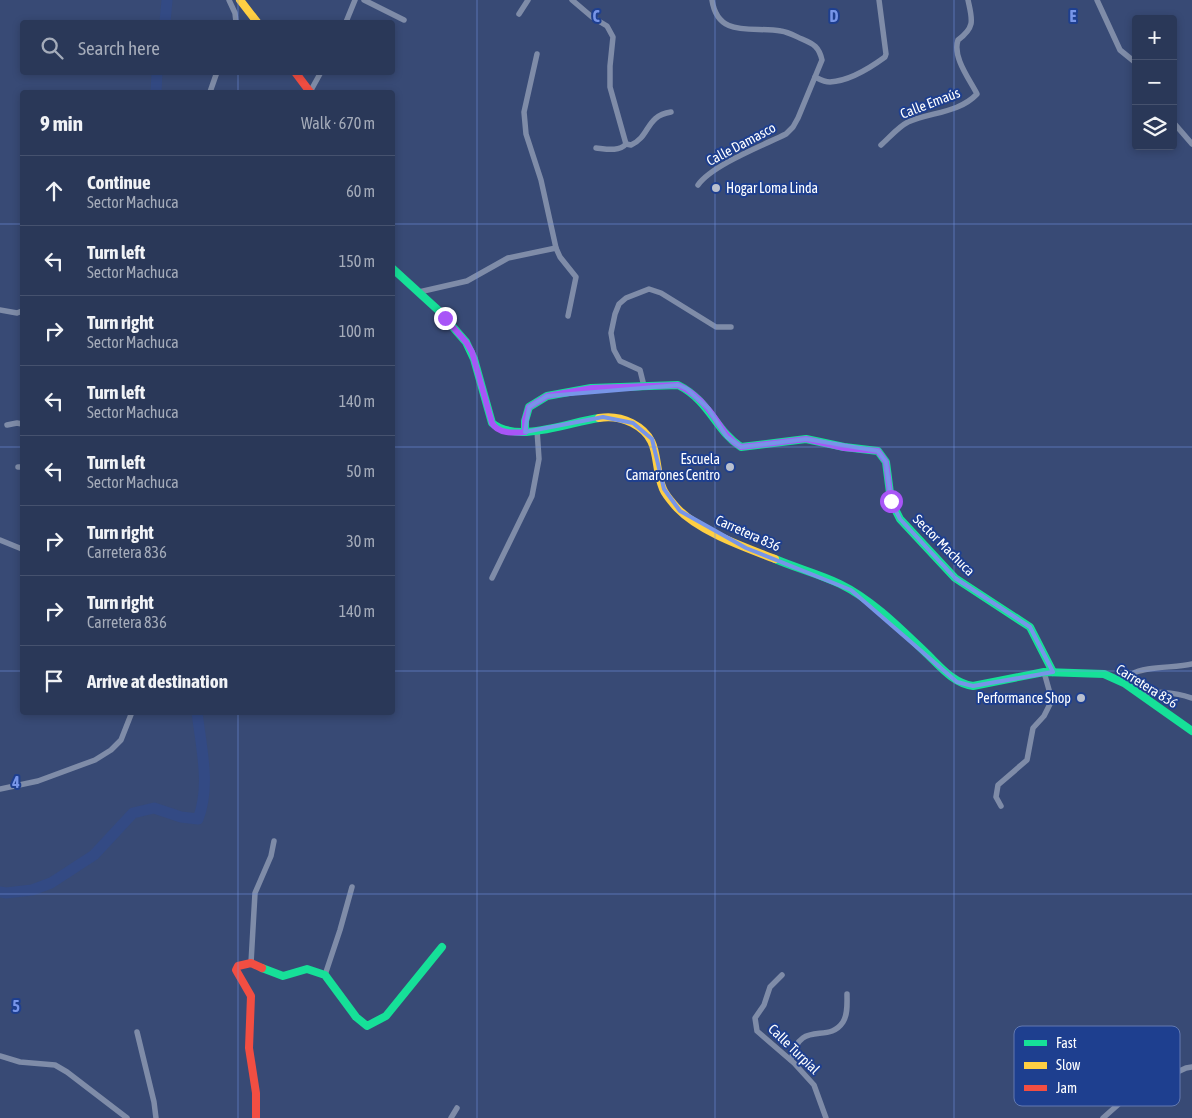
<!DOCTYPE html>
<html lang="en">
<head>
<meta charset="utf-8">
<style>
	:root { --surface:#2a3858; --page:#364361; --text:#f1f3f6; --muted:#a5acba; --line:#46526e }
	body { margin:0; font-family:"Asap Condensed",sans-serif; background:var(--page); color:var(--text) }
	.controls { position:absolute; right:15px; top:15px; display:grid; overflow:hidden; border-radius:5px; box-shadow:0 2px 8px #0003 }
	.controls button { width:45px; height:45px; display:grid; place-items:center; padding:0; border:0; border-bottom:1px solid var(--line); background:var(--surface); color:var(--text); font:25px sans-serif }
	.stop { position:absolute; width:15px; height:15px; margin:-11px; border:4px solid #a855f7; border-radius:50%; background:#fff }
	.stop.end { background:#a855f7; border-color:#fff; box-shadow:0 1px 5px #0008 }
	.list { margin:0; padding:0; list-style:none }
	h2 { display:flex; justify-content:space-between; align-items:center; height:65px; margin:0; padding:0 20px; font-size:21px }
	h2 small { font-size:16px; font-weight:400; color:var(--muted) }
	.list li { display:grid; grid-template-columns:32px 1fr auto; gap:15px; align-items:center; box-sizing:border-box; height:70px; padding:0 20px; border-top:1px solid var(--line) }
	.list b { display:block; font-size:19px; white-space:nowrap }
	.list p { margin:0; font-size:16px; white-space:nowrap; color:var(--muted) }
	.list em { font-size:16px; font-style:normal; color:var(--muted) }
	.icon { flex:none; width:28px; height:28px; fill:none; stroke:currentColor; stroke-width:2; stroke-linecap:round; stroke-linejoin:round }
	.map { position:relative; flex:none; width:1192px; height:1118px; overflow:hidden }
	.search { position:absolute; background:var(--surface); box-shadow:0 2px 8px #0003; left:20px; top:20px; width:375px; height:55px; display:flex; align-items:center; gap:12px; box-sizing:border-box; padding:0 18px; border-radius:5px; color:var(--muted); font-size:19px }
	.panel { position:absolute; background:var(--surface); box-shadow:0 2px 8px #0003; left:20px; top:90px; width:375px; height:625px; border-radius:5px }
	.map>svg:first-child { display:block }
</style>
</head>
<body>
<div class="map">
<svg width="1192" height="1118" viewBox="0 0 1192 1118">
	<rect width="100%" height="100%" fill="#384a75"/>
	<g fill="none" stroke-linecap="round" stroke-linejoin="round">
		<g stroke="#334a84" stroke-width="11">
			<path d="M165,22l2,-22"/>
			<path d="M156,92l1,-20"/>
			<path d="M0,892l6,1 26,-3 19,-7 43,-28 39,-42 21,-5 27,9 17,2c13,-33 3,-72 -1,-107"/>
		</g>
		<g stroke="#7f8ca8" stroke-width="5.5">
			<path d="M229,0l6,13 1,9"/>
			<path d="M364,0l40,20"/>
			<path d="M572,0l20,17 15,9 6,11 -3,29v21l16,57c-7,8 -20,5 -30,4"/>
			<path d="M1097,0l23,50 16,13"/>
			<path d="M519,14l9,-14"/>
			<path d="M346,22l9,-22"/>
			<path d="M537,54l-13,58 2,22 15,46 15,68 4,9 16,20 -8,39"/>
			<path d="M815,77c4,2 9,5 15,5 19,-1 40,-14 55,-25l1,-3 -7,-54"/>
			<path d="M210,92l7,-20"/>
			<path d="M310,92l11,-20"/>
			<path d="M1173,122l19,22"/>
			<path d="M626,144l5,1c20,-9 14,-29 40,-33"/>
			<path d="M881,145c8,-7 17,-18 27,-23 23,-10 51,-9 69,-28 -7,-14 -25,-37 -19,-54 18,-13 14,-21 10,-40"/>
			<path d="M698,185c14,-20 66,-40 88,-51l7,-7 5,-9 24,-58c-3,-13 -8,-16 -20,-21 -7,-3 -14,-7 -21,-8 -28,-5 -63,8 -69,-31"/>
			<path d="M419,292l48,-11 41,-23 48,-10"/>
			<path d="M0,310l17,3 5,-2"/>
			<path d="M644,386l-4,-16 -20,-9 -6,-11 -3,-17 4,-19 4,-10 7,-6 23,-9 12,4 55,34h15"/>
			<path d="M7,425l10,-2 5,1"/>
			<path d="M18,467h4"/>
			<path d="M0,540l22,9"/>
			<path d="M492,578l40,-82 7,-37 -2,-29"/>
			<path d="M1124,683c3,-3 5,-7 8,-9 13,-8 44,-6 60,-10"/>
			<path d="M1141,694c18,-4 34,-1 51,4"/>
			<path d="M0,789l38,-8 57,-21 16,-10 10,-10 11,-28"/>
			<path d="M1001,806l-5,-9 2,-12 29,-25 6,-32 11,-12 6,-12 1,-7 -7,-25"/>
			<path d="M251,963l4,-70 16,-37 3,-15"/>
			<path d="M325,975l15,-45 12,-43"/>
			<path d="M782,975l-12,12 -6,18 -9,13 2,13 37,32 20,22 12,33"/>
			<path d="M137,1032l17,70 2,16"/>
			<path d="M0,1056l20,6 35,3 12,7 60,46"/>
			<path d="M791,1060c9,-42 37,-15 52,-38 5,-8 4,-19 4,-28"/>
			<path d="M451,1118l6,-10"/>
			<path d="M1103,1118l27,-24 56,-26 6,-1"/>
		</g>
		<g stroke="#16e098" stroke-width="8">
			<path d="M392,268l46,42 28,32 8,17 18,64c25,21 77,-1 107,-5"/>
			<path d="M525,432v-11l4,-14 18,-11 44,-8 87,-3c32,16 37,45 63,62l65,-8 38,8 34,4 8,11 5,39 9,18 55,59 75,49 23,45"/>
			<path d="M775,559c21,9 44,15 65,25 31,15 59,43 84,67 15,14 28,32 49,35l71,-14 60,2 20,9 68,48"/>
			<path d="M262,968l21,8 24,-7 18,6 31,42 11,9 19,-10 56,-69"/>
		</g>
		<g stroke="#ffcf43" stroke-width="8">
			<path d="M240,0l17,22"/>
			<path d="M599,418c11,-2 23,0 33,5 31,16 20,40 31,66 3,7 9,13 14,19 23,24 67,39 98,51"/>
		</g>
		<g stroke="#f24e42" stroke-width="8">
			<path d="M295,72l15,20"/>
			<path d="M256,1118v-25l-7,-45 2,-52 -15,-26 2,-4 13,-3 11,5"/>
		</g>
	</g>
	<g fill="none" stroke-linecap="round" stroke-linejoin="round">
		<path stroke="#a855f7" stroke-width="6" d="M445,318l21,24 6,10 20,71c6,11 22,10 33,9v-12l4,-13 18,-11 45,-8 86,-3c11,5 22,14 30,24 12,14 17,29 33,38l65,-8 38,9 34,3 8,11 5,39"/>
	</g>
	<path fill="none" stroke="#7795e8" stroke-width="4" stroke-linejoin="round" d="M678,385l9,4 21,19 19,29 14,10 65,-8 72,12 8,11 5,39 9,18 55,59 75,49 23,45 -80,14 -16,-4 -106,-92 -105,-42 -66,-37 -16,-22 -12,-50 -19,-16 -30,-6 -78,15 4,-25 18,-11z"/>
	<path fill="none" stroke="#7795e8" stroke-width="1" stroke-opacity="0.55" d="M238,0v22M477,0v1118M715,0v1118M954,0v1118M238,72v20M0,224h22M392,224h800M0,447h22M392,447h800M0,671h22M392,671h800M238,712v406M0,894h1192"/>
	<g fill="#b9c0cf" stroke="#1e3f8f" stroke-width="2">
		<circle cx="716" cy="188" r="5"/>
		<circle cx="730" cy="467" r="5"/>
		<circle cx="1081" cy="698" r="5"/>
	</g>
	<g text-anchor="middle" stroke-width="4" stroke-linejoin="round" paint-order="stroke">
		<g font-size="14" fill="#fff" stroke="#1e3f8f">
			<text transform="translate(930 103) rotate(-21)" y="5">Calle Emaús</text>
			<text transform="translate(741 144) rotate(-28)" y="5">Calle Damasco</text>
			<text transform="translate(748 533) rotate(24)" y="5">Carretera 836</text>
			<text transform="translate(944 545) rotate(45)" y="5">Sector Machuca</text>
			<text transform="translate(1147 686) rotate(32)" y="5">Carretera 836</text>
			<text transform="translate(794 1049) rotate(44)" y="5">Calle Turpial</text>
		</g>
		<g font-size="14" fill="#fff" stroke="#1e3f8f" text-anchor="end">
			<text x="726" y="193" text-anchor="start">Hogar Loma Linda</text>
			<text x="720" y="464">Escuela<tspan x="720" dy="16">Camarones Centro</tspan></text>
			<text x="1071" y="703">Performance Shop</text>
		</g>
	</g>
	<rect x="1014" y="1026" width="166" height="80" rx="8" fill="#1e3f8f" stroke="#6279b1" stroke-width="1"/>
	<rect x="1024" y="1040" width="23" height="6" fill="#16e098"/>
	<rect x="1024" y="1062" width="23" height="7" fill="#ffcf43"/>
	<rect x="1024" y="1085" width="23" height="6" fill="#f24e42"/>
	<g font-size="14" fill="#fff">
		<text x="1056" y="1048">Fast</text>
		<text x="1056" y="1070">Slow</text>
		<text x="1056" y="1093">Jam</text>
	</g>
	<g font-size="16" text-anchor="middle" font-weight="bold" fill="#7795e8" stroke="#1e3f8f" stroke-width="4" stroke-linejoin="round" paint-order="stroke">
		<text x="596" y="22">C</text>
		<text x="834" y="22">D</text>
		<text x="1073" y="22">E</text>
		<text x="16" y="788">4</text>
		<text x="16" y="1012">5</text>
	</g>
</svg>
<div class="controls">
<button>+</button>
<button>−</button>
<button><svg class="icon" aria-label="layers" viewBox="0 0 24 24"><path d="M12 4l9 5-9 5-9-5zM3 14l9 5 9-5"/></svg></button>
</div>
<div class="stop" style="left:891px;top:501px"></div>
<div class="stop end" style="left:445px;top:318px"></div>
<div class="search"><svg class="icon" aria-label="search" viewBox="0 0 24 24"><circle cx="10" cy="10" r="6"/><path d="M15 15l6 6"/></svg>Search here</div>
<section class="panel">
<h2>9 min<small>Walk · 670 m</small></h2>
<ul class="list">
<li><svg class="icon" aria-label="ahead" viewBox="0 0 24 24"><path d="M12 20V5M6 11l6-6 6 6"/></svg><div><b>Continue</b><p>Sector Machuca</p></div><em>60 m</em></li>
<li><svg class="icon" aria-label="left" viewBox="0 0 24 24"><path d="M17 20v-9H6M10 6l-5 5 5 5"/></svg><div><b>Turn left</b><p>Sector Machuca</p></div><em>150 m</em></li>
<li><svg class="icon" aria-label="right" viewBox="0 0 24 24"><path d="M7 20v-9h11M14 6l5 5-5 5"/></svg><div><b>Turn right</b><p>Sector Machuca</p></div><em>100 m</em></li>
<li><svg class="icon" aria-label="left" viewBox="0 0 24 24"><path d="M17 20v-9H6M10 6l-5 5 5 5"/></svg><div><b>Turn left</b><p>Sector Machuca</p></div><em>140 m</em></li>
<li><svg class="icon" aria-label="left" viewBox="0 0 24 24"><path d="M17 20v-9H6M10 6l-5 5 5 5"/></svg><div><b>Turn left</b><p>Sector Machuca</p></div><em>50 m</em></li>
<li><svg class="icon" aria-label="right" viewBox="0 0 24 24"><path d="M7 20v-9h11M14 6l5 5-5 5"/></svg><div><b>Turn right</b><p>Carretera 836</p></div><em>30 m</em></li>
<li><svg class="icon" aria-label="right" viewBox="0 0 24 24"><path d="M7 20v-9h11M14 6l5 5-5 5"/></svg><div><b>Turn right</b><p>Carretera 836</p></div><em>140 m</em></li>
<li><svg class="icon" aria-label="arrive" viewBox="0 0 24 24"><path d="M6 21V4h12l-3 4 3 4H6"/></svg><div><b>Arrive at destination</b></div></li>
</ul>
</section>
</div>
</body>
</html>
